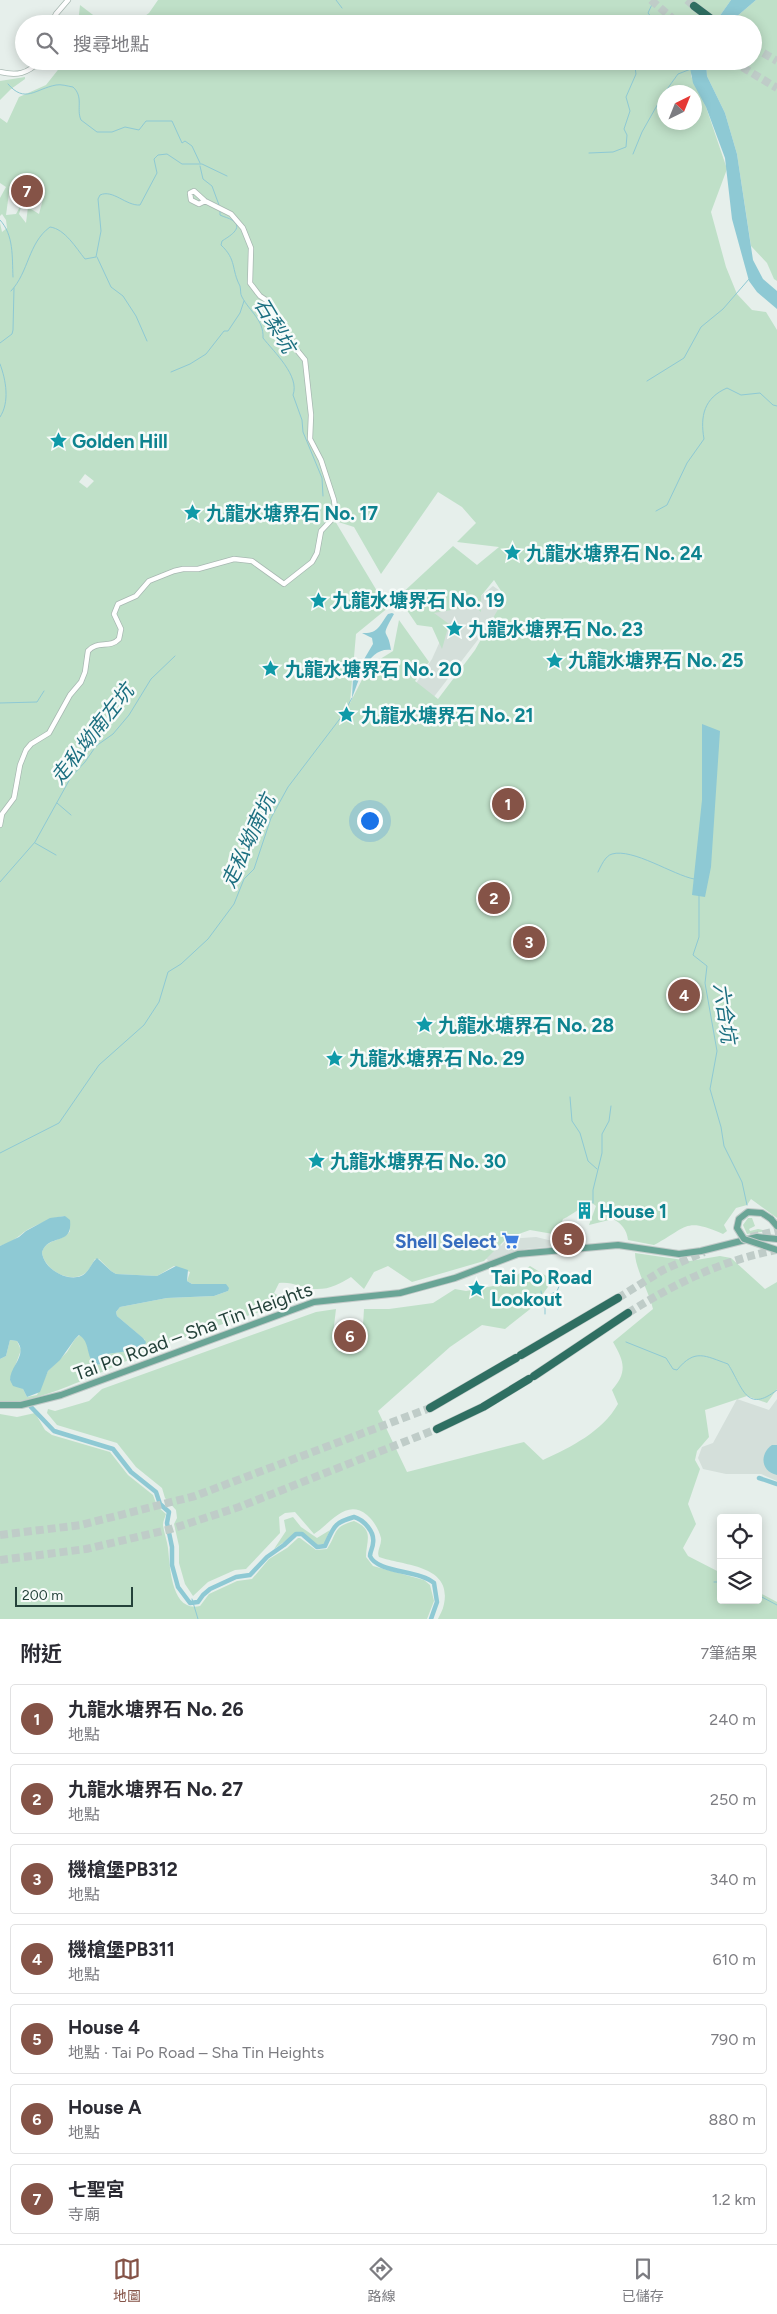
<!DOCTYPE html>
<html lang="zh-TW">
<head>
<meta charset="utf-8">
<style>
	:root { --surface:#fff; --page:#f7f7f7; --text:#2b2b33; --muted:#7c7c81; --line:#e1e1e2; --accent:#855347 }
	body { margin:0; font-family:Figtree,"Noto Sans TC",sans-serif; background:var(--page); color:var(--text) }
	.controls { position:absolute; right:15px; bottom:15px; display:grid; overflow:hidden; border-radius:5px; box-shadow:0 2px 12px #0003 }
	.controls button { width:45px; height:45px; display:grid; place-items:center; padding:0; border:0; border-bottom:1px solid var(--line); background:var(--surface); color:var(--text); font:25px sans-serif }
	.compass { position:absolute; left:657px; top:85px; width:45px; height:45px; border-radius:50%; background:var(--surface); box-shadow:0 2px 12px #0003; rotate:43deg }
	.scale { position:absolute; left:15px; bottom:12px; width:118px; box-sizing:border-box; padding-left:5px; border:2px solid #24423a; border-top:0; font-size:14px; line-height:18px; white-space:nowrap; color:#24423a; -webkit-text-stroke:4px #f7fbf9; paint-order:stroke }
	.you { position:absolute; left:369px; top:820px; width:18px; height:18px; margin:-12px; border:4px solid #fff; border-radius:50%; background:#1a73e8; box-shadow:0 0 0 8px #1a73e833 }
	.badge { display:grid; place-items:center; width:32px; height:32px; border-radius:50%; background:var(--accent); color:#fff; font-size:16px; font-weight:700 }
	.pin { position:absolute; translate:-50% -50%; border:2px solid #fff; box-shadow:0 1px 5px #0006 }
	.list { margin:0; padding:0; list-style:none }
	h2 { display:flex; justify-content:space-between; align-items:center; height:65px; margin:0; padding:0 20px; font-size:21px }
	h2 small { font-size:16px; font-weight:400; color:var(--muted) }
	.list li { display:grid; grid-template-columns:32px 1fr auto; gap:15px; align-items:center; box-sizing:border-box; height:70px; margin:0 10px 10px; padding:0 10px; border:1px solid var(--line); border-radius:5px }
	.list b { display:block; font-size:19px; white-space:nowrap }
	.list p { margin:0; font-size:16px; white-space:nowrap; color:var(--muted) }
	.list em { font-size:16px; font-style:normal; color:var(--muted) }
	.icon { flex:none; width:28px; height:28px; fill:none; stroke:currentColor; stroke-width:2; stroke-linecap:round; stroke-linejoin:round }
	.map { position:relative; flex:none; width:777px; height:1619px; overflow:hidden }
	.search { position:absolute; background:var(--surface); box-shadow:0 2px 12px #0003; left:15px; right:15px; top:15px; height:55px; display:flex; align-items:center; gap:12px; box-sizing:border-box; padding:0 18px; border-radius:28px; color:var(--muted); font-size:19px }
	.sheet { height:625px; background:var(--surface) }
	nav { display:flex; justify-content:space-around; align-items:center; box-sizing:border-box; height:70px; border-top:1px solid var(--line); background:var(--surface); font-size:14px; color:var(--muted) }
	nav a { display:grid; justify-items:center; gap:2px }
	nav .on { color:var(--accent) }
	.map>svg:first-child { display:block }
</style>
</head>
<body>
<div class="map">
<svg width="777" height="1619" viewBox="0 0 777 1619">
	<rect width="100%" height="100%" fill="#e6efeb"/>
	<g fill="#d4dfda">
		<path d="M493,586l17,12 -77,100 -18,-13 17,-26 9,-20 -12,-26 44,-10z"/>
		<path d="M496,1237l5,9 6,-7 29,-2 33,8 -44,4 -39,14 2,-3 -3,-2z"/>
		<path d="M737,1399l32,11 8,-11v82l-16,-7h-35l-23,-5 -5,-11 4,-11 11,-4z"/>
	</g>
	<g fill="#bfe0c8" fill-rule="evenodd">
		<path d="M158,0h573l-17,24h-580l15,-11z"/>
		<path d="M756,0h21v281l-3,-2 -7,-16 -16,-17 -14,-92 -12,-41 -18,-37 -1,-15h47v-37h-25z"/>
		<path d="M80,5l25,19h-27z"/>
		<path d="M65,61h626v15l15,31 21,62 -16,43 15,55 11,27 15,16 14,2 11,18v888l-26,-19 -4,6 -11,3 -12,17 3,6 -4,3c-39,-17 -35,-7 -69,11l-26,-5c-1,-10 -7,-17 -15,-21l-24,6 7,-19 -4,-3c-10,2 -19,12 -29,16l-3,8 -7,7 -23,-4 -23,8 -23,23 -72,21 -24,-16 -14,6 -10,17 -13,-12c-12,7 -22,13 -37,12 -12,-1 -23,-8 -35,-6l-5,10 10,6v5c-43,14 -87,28 -130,45 -32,12 -123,61 -154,52v-42l6,-3 4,-16 7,1 4,9 -11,30 13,9 4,8 10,-2 11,-24 19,-19 8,-13 5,-4 6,5 6,23 7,2 8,-11 33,-5 5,-9 -28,-24 -1,-4 4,-5 47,-9 47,-2 14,-5 -36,-7 -5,-3 3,-9 -16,-6 -17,10 -41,-2 -5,-3 -12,-12h-4c-3,5 -7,14 -13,16 -15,8 -39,-7 -40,-23 5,-14 21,-10 28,-21l-5,-15c-12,1 -30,9 -41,16 -7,6 -14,11 -24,14v-1023l2,9 5,-4 -1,-8 -4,-6 -2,2v-18l6,-11 -6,-4v-65l7,5 12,-26 27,-12zM664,92h30v30h-30zM16,177l7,6 6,16h14l-4,15 -11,-7 -2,16 -7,-9 4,-13 -7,13 -10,1 3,-22zM85,474l9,7 -7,7 -8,-6zM438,492l24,15 14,16 -19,19 42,5 -22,18 -24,-19 -55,51 19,28 15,2 10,22 7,-25 -15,-11 40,-7 7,6v-16l13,-16 11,17 -30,53 -37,49 -23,-18 14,-19 -30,-42 -6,31 -24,15 -19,37 6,-69 33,-27 -12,-16 -42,-70 19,6 27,47z"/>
		<path d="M25,77v2l-14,10 -11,11v-19z"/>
		<path d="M748,1218h4l3,8 -6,3 1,2 8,-2 10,2 -21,3 -4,-9z"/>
		<path d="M635,1253l55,8 30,-5 11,2 34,31 12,-7v107l-10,14 -20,-7 -42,14 4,27 -12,14 -2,9 5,9 -12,35 8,20 -13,24 5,8 33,17v27h37v-8l19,10v17h-339c2,-5 5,-9 6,-15 8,-39 -39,-38 -65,-47 -3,-6 3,-12 2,-19 -2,-8 -7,-17 -14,-23 -21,-17 -37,9 -53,19l-19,-22 -10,1 -6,4 1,16 -34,36 -11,1 -27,12 -15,14 -8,-12 -6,-21v-17l-5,-22 3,-6 -1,-8 -11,-12 -3,-10 -26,-21 -19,-24 -60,-18 -10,-12 1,-4 7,2 34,-10 13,-12 214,-77 20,-3 -3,25 5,17h24l2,-6 -2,-4 2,-32h25l44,-6 22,-14 11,2 38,-7 26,-18 23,14 -19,26 -29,23 -23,-4 -32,22 -72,64 29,61 117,-30 19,18c28,-13 59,-28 75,-56l-6,-14c16,-18 12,-29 1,-48l40,-33c-4,-17 -18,-41 -18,-56z"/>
		<path d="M35,1413l10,17 7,5 58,17 18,23 25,20 4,11 9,8c-1,3 -3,7 -3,11 1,8 4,15 5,23 2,18 3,65 32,58l9,-12 28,-13 15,-2 17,-20 18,-11 11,-10h2l16,12 11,-1c11,-16 5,-22 27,-28 21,9 12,20 12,36l7,9 51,14 6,5 4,16 -7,18h-427v-205l17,3z"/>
		<path d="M293,1517l8,10 16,11 13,-8 -6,14 -7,1 -14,-12 -5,-1 -24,17 12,-18 -2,-11z"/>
	</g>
	<g fill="#8ec9d4">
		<path d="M731,0h25l-28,24h-14z"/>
		<path d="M691,61h15l1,15 18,37 12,41 16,106 10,19 14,12v18l-20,-17 -8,-11 -17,-62 -7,-61 -19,-51 -13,-24 -3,-15z"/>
		<path d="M392,613l2,1c-15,27 -6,12 -3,36 -24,-3 -32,31 -39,48l1,-20 20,-34 -1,-6 -10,-5c16,1 17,-7 26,-19z"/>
		<path d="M702,724l18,7 -9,136 -6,30 -13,-2 10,-95z"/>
		<path d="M65,1216l5,4c3,27 -21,13 -28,32 1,16 24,30 39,24 8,-3 10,-13 16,-18l14,13 5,3 41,2 19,-10 12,4 -1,11 5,3h34l3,4 -1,3 -14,5 -47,2 -47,9 -4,5 1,4 26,22 3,4 -2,5 -15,4 -22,3 -5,10 -6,1c-11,-8 -5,-23 -17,-30l-4,4 -15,21 -12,11 -8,21 -13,5 -4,-8 -10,-3 -3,-6c0,-14 18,-25 7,-39l-7,-1 -4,16 -6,3v-113l19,-9 7,-6 24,-13z"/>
		<path d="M772,1445h5v30c-16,-3 -18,-21 -5,-30z"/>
	</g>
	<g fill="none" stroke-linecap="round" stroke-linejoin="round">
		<g stroke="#8ec9d4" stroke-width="1">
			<path d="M336,0l6,8"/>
			<path d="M654,24l-1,-5 -5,-6 6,-13"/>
			<path d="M8,84c17,20 27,5 48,1 5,-1 11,1 17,2 11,10 3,22 8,33l16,12h15l13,-5 14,3 7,-9h26l10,22 3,-2 7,5 8,17"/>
			<path d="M665,92l13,-18 13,-5"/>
			<path d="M589,153l24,-1 13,-5 1,-12 -3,-6 6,-18 -4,-14 10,-23 -1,-7 3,-6"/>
			<path d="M633,154l9,-22 22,-39"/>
			<path d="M200,166l3,13 9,7 7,19"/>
			<path d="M220,209v6c4,2 9,3 12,5 13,8 -4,17 -10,21l-1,4c16,15 10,24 19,41 1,4 0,8 2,11 8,15 22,23 21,41 11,14 37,38 30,57l9,25 1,12 19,46 1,18"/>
			<path d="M0,220c14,15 12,37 13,57"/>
			<path d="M97,257l14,30 12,9 13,20 11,25"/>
			<path d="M11,291c18,-19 17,-48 39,-64 15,2 26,21 35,32l11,-2 5,-26 -3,-32 2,-4c13,-6 26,11 40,10l17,-32 -3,-14 4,-4 9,-1 15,10h20l25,12"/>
			<path d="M0,343l12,-9 1,-4 1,-42"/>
			<path d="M0,364c6,16 10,38 0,53"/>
			<path d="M171,372l19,-8 16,-10 18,-23h4l12,-18 4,-12"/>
			<path d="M647,381l37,-23 17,-31 22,-18 26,-30"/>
			<path d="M656,511l11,-6 20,-42 17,-24c-4,-23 0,-41 23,-51l14,7 19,-2 13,12 4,1"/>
			<path d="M0,703l37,-1 7,-11"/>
			<path d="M57,803l14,12"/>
			<path d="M35,843l21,12"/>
			<path d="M598,872c3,-6 7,-16 14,-18 21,-6 61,21 82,25"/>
			<path d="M0,882l35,-40 36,-65 14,-15 11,-16 17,-12 16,-19 22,-36 24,-23"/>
			<path d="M699,896v41l-6,18 14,11 -2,17 12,68 -7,38 11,38 3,19 18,36 5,23"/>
			<path d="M570,1097l2,24 8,12 8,28 9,8"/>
			<path d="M0,1153l59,-30 40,-58 45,-40 15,-23 9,-30 13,-8 27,-25 26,-35 10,-25 10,-10 17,-51 17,-31 54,-71 10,-18"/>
			<path d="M593,1203v-13l9,-37v-19l7,-13 2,-15"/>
			<path d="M541,1291l2,16"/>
			<path d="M545,1314v-17l12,-6 8,-18"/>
			<path d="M626,1342l40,16 7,11 4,1c18,-22 28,-14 51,-6 15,24 18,50 49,26"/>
			<path d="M714,1582h7"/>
			<path d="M758,1595l19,10"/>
			<path d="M192,1599l6,20"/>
		</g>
		<g stroke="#8ec9d4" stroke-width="4.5">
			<path d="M31,1407l23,24 59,18 18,23 25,20 4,12 9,8 -2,11 5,24v18l6,22 12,16 8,-1 5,-7 7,-6 26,-12 14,-2 17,-18 17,-12 12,-11h6l15,13 8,-1c9,-19 8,-23 29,-29 10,3 21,15 19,26 0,5 -3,8 -3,13 7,17 50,14 64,27l3,19 -6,17"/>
			<path d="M759,1478l18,6"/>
		</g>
		<g stroke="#bfccc8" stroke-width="8" stroke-dasharray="8 4" stroke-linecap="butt">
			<path d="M651,0l28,24"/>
			<path d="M687,0l7,6"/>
			<path d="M753,47l24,14"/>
			<path d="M732,61l45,27"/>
			<path d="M751,1237l26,-6"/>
			<path d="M618,1298l45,-28 41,-18"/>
			<path d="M628,1313c46,-29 94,-53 149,-63"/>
			<path d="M0,1535l81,-10 114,-29 235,-88"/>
			<path d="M0,1560l86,-11 85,-20 68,-22 198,-78"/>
		</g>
		<defs>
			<g id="street">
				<path d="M51,24l5,-10 12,-14"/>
				<path d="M0,72c17,4 27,2 40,-11"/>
				<path d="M0,825l2,-11 12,-16 6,-33 6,-15 5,-6 18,-11 21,-38 11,-13 4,-10 3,-21c9,-11 22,-2 31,-12l2,-10 -7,-15 4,-10 18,-8 13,-15 25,-10 9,-2h15l36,-10 18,2 32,23 28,-22 5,-9 4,-22 15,-16 -2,-15 -13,-40 -11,-21 1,-24 -6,-55 -26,-32 -10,-26 -9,-6 -10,-13 1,-35 -8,-20 -12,-14 -26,-13 -11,-10 -4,2 1,7 8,4 6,-3"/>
			</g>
			<g id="primary">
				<path d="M771,1219l6,7"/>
				<path d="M0,1405h21l40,-10 253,-93 86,-9 55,-15 63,-24 100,-9 61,9 22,-3 56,-14 20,2"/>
			</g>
			<g id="highway">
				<path d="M694,6l24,18"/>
				<path d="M521,1355l97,-57"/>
				<path d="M534,1376l94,-63"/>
				<path d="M430,1408l86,-50"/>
				<path d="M437,1429l46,-22 46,-28"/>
			</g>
		</defs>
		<use href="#street" stroke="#a8b8b2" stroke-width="6"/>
		<use href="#primary" stroke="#c2cac8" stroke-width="8"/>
		<use href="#highway" stroke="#c2cac8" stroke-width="9"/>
		<use href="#street" stroke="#fff" stroke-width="4.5"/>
		<use href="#primary" stroke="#6aa596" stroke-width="6"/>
		<use href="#highway" stroke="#2f6f62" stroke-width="8"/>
		<defs>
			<path id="primary-bridge" d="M771,1219l-9,-6 -14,-1 -9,7 -2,9 7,11 33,11"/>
		</defs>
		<use href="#primary-bridge" stroke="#c2cac8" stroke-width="8" stroke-linecap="butt"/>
		<use href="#primary-bridge" stroke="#6aa596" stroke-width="6"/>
	</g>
	<defs>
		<symbol id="sight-bare" viewBox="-9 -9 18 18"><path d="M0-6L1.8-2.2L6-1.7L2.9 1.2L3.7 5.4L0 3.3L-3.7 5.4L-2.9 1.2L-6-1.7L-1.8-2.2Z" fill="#0f9aa8" stroke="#f7fbf9" stroke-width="2.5" paint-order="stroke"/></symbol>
		<symbol id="building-bare" viewBox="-9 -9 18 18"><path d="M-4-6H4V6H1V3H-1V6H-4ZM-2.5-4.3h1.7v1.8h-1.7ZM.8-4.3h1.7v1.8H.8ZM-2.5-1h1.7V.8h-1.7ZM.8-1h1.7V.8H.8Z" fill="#0f9aa8" stroke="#f7fbf9" stroke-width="2.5" paint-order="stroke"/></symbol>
		<symbol id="supermarket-bare" viewBox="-9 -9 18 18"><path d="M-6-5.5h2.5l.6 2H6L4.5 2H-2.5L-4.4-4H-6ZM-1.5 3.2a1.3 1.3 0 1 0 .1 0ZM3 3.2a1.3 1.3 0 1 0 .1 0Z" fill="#3f7fe0" stroke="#f7fbf9" stroke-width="2.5" paint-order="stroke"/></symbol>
	</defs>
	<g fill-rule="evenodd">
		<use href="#sight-bare" x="46" y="428" width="25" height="25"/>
		<use href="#sight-bare" x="180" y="500" width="25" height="25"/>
		<use href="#sight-bare" x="500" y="540" width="25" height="25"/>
		<use href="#sight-bare" x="306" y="588" width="25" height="25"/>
		<use href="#sight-bare" x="442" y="616" width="25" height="25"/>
		<use href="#sight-bare" x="542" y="648" width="25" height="25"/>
		<use href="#sight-bare" x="258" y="656" width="25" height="25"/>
		<use href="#sight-bare" x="334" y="702" width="25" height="25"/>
		<use href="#sight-bare" x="412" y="1012" width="25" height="25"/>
		<use href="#sight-bare" x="322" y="1046" width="25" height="25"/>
		<use href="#sight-bare" x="304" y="1148" width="25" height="25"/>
		<use href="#building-bare" x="572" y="1198" width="25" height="25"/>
		<use href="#supermarket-bare" x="498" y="1228" width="25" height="25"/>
		<use href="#sight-bare" x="464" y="1276" width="25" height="25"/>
	</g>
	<g text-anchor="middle" stroke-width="5" stroke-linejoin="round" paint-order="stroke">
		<g font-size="19" font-weight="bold" fill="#0d838f" stroke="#f7fbf9" text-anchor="start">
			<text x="72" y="448">Golden Hill</text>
			<text x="206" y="520">九龍水塘界石 No. 17</text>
			<text x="526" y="560">九龍水塘界石 No. 24</text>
			<text x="332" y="607">九龍水塘界石 No. 19</text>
			<text x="468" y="636">九龍水塘界石 No. 23</text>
			<text x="568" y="667">九龍水塘界石 No. 25</text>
			<text x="285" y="676">九龍水塘界石 No. 20</text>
			<text x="361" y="722">九龍水塘界石 No. 21</text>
			<text x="438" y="1032">九龍水塘界石 No. 28</text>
			<text x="349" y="1065">九龍水塘界石 No. 29</text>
			<text x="330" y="1168">九龍水塘界石 No. 30</text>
			<text x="599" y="1218">House 1</text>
			<text x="491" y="1284">Tai Po Road<tspan x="491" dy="22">Lookout</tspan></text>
		</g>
		<g font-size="19" font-weight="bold" fill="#366cbe" stroke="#f7fbf9" text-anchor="end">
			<text x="497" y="1248">Shell Select</text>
		</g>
		<g font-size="19" fill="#24423a" stroke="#f7fbf9">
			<text transform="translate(193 1331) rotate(-20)" y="7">Tai Po Road – Sha Tin Heights</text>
		</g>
		<g font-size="20" font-style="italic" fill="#1c6f80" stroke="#f7fbf9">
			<text transform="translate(275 325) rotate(59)" y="7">石梨坑</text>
			<text transform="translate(92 734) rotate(-52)" y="7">走私坳南左坑</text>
			<text transform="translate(248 841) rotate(-65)" y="7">走私坳南坑</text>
			<text transform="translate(725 1013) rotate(82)" y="7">六合坑</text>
		</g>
	</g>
</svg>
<div class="controls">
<button><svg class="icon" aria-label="locate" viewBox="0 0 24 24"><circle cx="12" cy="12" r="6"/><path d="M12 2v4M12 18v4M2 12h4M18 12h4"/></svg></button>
<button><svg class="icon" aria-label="layers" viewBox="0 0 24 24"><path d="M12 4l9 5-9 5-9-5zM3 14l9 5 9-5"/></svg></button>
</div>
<svg class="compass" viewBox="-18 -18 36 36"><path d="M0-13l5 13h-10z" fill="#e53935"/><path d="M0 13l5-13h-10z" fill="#7c7c81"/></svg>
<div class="scale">200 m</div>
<div class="you"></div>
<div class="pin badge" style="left:508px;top:804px">1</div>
<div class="pin badge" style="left:494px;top:898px">2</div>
<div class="pin badge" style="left:529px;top:942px">3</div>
<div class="pin badge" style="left:684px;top:995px">4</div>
<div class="pin badge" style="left:568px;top:1239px">5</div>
<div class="pin badge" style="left:350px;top:1336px">6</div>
<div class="pin badge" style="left:27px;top:191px">7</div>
<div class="search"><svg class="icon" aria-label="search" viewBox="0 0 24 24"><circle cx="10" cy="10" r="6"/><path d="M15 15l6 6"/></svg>搜尋地點</div>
</div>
<section class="sheet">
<h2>附近<small>7筆結果</small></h2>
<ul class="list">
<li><span class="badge">1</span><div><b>九龍水塘界石 No. 26</b><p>地點</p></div><em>240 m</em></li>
<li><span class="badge">2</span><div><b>九龍水塘界石 No. 27</b><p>地點</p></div><em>250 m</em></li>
<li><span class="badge">3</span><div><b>機槍堡PB312</b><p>地點</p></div><em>340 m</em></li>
<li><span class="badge">4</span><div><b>機槍堡PB311</b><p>地點</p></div><em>610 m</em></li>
<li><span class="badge">5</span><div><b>House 4</b><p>地點 · Tai Po Road – Sha Tin Heights</p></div><em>790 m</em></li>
<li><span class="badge">6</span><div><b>House A</b><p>地點</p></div><em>880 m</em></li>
<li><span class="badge">7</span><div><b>七聖宮</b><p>寺廟</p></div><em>1.2 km</em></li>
</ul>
</section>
<nav>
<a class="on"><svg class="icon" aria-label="map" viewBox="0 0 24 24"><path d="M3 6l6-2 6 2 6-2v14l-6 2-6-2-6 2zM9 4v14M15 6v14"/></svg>地圖</a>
<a><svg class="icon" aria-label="directions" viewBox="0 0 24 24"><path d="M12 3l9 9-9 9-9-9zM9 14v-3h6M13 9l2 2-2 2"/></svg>路線</a>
<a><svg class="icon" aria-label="saved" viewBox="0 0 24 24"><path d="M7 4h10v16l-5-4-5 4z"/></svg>已儲存</a>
</nav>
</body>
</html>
